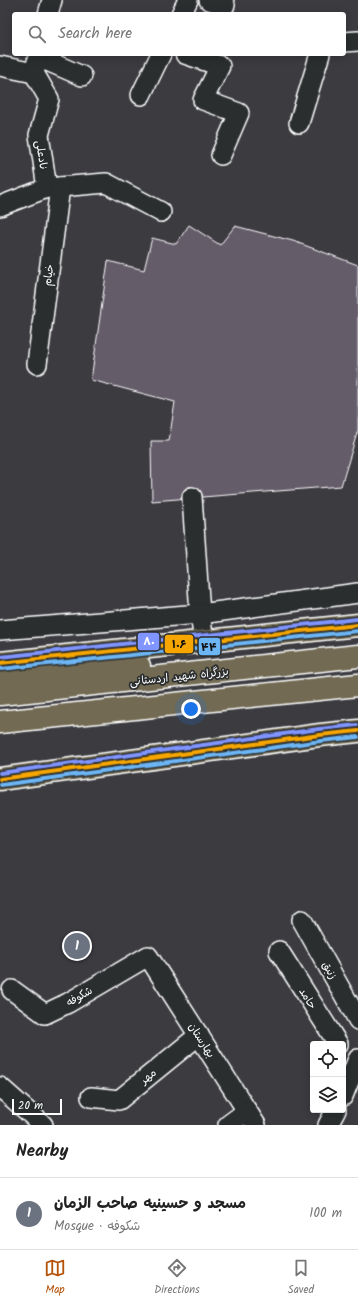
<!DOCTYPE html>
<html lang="en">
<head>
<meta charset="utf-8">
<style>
	:root { --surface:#fff; --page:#f6f6f6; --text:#222; --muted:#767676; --line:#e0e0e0; --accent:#b45309 }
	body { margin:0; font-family:Kalam,"Playpen Sans Arabic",sans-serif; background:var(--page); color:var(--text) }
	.controls { position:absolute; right:12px; bottom:12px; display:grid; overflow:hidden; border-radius:4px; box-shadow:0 2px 10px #0003 }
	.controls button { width:36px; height:36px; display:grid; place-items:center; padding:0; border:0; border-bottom:1px solid var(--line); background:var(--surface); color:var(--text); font:20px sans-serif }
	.scale { position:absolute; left:12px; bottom:10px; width:50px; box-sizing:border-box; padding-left:4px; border:2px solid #fff; border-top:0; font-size:11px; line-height:14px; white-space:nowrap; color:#fff; -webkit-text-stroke:3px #2a2d2e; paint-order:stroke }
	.you { position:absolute; left:191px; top:709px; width:14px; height:14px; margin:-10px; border:3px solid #fff; border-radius:50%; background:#1a73e8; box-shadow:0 0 0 6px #1a73e833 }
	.badge { display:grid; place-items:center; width:26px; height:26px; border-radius:50%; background:var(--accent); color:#fff; font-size:13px; font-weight:700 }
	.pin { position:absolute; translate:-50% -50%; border:2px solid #fff; box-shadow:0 1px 4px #0006 }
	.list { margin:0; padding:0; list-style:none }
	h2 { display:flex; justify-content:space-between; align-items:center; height:52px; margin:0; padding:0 16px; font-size:17px }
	h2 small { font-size:13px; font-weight:400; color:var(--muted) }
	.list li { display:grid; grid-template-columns:26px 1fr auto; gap:12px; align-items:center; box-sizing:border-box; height:72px; padding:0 16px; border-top:1px solid var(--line) }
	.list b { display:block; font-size:15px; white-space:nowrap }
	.list p { margin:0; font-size:13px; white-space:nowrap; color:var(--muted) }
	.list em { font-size:13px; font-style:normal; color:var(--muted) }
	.icon { flex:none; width:22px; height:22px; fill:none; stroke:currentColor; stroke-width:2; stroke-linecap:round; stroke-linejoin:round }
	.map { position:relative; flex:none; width:358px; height:1125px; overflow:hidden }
	.search { position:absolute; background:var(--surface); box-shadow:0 2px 10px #0003; left:12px; right:12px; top:12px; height:44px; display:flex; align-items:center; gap:10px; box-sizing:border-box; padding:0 14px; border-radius:4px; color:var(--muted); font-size:15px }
	.sheet { height:124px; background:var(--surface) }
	nav { display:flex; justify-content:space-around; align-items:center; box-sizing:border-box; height:56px; border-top:1px solid var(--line); background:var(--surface); font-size:11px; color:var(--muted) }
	nav a { display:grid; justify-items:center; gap:2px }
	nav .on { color:var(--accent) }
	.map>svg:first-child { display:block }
</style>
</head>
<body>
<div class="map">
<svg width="358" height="1125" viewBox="0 0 358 1125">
	<rect width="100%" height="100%" fill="#3c3b40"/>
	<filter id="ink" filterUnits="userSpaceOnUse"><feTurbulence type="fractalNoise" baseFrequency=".025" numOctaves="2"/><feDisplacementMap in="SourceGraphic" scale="8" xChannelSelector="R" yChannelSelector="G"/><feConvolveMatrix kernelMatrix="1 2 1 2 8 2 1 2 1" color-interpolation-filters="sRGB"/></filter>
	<g filter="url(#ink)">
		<path fill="#655b6b" stroke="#fff" d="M189,225l31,20 15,-19 58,15 65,24v165l-17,56 -189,15 -1,-60h18l6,-39 -84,-22 17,-119 36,9 8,-32 24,6z"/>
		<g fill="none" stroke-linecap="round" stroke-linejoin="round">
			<defs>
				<g id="minor">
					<path d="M209,0l16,5"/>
					<path d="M48,14l4,-14"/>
					<path d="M181,14l7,-14"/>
					<path d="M344,42l14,-1"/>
					<path d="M185,54l35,12 -17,34 36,13 -18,42"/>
					<path d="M38,57l44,19"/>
					<path d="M0,66l34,7"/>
					<path d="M141,95l20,-41"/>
					<path d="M299,123l21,-69"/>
					<path d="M48,188l58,-5 55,29"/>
					<path d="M0,206l47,-18 -8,-53 10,-36 -15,-26 5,-19"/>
					<path d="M37,364l23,-177"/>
					<path d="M192,497l8,117 4,28"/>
					<path d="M0,630l200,-16 158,-21"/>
					<path d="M302,920l56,100"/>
					<path d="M279,951l59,93"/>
					<path d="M12,990l33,24 23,-11 80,-47 108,169"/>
					<path d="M0,1087l43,38"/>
					<path d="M343,1096l15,-37"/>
					<path d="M91,1097l28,3 80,-65"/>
					<path d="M228,1125l19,-14"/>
					<path d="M328,1125l8,-15"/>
				</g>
				<g id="major">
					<path d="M0,663l358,-38"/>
					<path d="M0,779l320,-44 38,-4"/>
				</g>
				<g id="highway">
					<path d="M0,676l139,-10"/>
					<path d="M0,694l358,-38"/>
					<path d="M0,722l358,-37"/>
				</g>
			</defs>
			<use href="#minor" stroke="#fff" stroke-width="22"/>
			<use href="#major" stroke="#fff" stroke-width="25"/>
			<use href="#highway" stroke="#fff" stroke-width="25"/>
			<use href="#minor" stroke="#2a2d2e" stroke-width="19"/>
			<use href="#major" stroke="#726b52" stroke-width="22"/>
			<use href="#highway" stroke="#726b52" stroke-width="22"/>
			<defs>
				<g id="bus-1">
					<path d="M0,663l358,-38"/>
					<path d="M0,779l320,-44 38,-4"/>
				</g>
				<g id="bus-2">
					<path d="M1,669l357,-38"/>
					<path d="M1,785l320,-44 37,-4"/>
				</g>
				<g id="bus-3">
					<path d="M0,657l357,-38"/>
					<path d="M0,773l319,-44 38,-4"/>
				</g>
			</defs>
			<use href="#bus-1" stroke="#2a2d2e" stroke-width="7"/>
			<use href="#bus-2" stroke="#2a2d2e" stroke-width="7"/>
			<use href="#bus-3" stroke="#2a2d2e" stroke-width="7"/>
			<use href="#bus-1" stroke="#f7a600" stroke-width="4"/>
			<use href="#bus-2" stroke="#6db6f5" stroke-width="4"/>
			<use href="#bus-3" stroke="#8095ff" stroke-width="4"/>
		</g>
	</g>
	<g text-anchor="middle" stroke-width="3.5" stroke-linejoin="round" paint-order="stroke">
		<g font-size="11" fill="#fff" stroke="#2a2d2e">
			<text transform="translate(42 155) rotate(81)" y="4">نادعلی</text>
			<text transform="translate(48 275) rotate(-82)" y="4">خیام</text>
			<text transform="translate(179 676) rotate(-6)" y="4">بزرگراه شهید اردستانی</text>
			<text transform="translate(330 970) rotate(61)" y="4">زنبق</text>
			<text transform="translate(79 996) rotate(-30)" y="4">شکوفه</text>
			<text transform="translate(308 998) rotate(58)" y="4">حامد</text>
			<text transform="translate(202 1040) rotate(57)" y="4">بهارستان</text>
			<text transform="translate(148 1076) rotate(-39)" y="4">مهر</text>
		</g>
	</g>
	<g stroke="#2a2d2e" stroke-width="1.5">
		<rect x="137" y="632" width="23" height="19" rx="4" fill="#8095ff"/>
		<rect x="164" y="634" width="30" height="20" rx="4" fill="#f7a600"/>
		<rect x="198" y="637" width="23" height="19" rx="4" fill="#6db6f5"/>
	</g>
	<g font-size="11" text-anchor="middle" font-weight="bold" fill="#fff">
		<text x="149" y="645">۸۰</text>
	</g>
	<g font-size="11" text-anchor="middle" font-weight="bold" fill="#111">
		<text x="179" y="648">۱۰۶</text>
		<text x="209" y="651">۴۴</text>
	</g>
</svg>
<div class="controls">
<button><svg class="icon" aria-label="locate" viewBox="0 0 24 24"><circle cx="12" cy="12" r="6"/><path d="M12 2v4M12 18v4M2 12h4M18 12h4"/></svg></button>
<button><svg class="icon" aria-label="layers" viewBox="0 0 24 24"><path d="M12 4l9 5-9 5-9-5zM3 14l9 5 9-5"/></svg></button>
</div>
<div class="scale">20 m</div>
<div class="you"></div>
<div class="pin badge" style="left:77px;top:946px;background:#6b7280">1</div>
<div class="search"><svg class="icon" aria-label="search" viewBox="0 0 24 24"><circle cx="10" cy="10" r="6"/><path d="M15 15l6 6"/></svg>Search here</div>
</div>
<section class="sheet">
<h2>Nearby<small></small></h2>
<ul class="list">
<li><span class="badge" style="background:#6b7280">1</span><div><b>مسجد و حسینیه صاحب الزمان</b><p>Mosque · شکوفه</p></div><em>100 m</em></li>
</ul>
</section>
<nav>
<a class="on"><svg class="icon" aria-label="map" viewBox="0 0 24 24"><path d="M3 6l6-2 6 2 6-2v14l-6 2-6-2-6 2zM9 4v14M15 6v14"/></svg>Map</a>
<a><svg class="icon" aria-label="directions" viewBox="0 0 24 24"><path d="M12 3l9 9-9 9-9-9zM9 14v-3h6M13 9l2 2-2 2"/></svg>Directions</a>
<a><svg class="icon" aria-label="saved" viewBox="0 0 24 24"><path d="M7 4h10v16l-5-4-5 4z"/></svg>Saved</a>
</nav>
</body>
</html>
